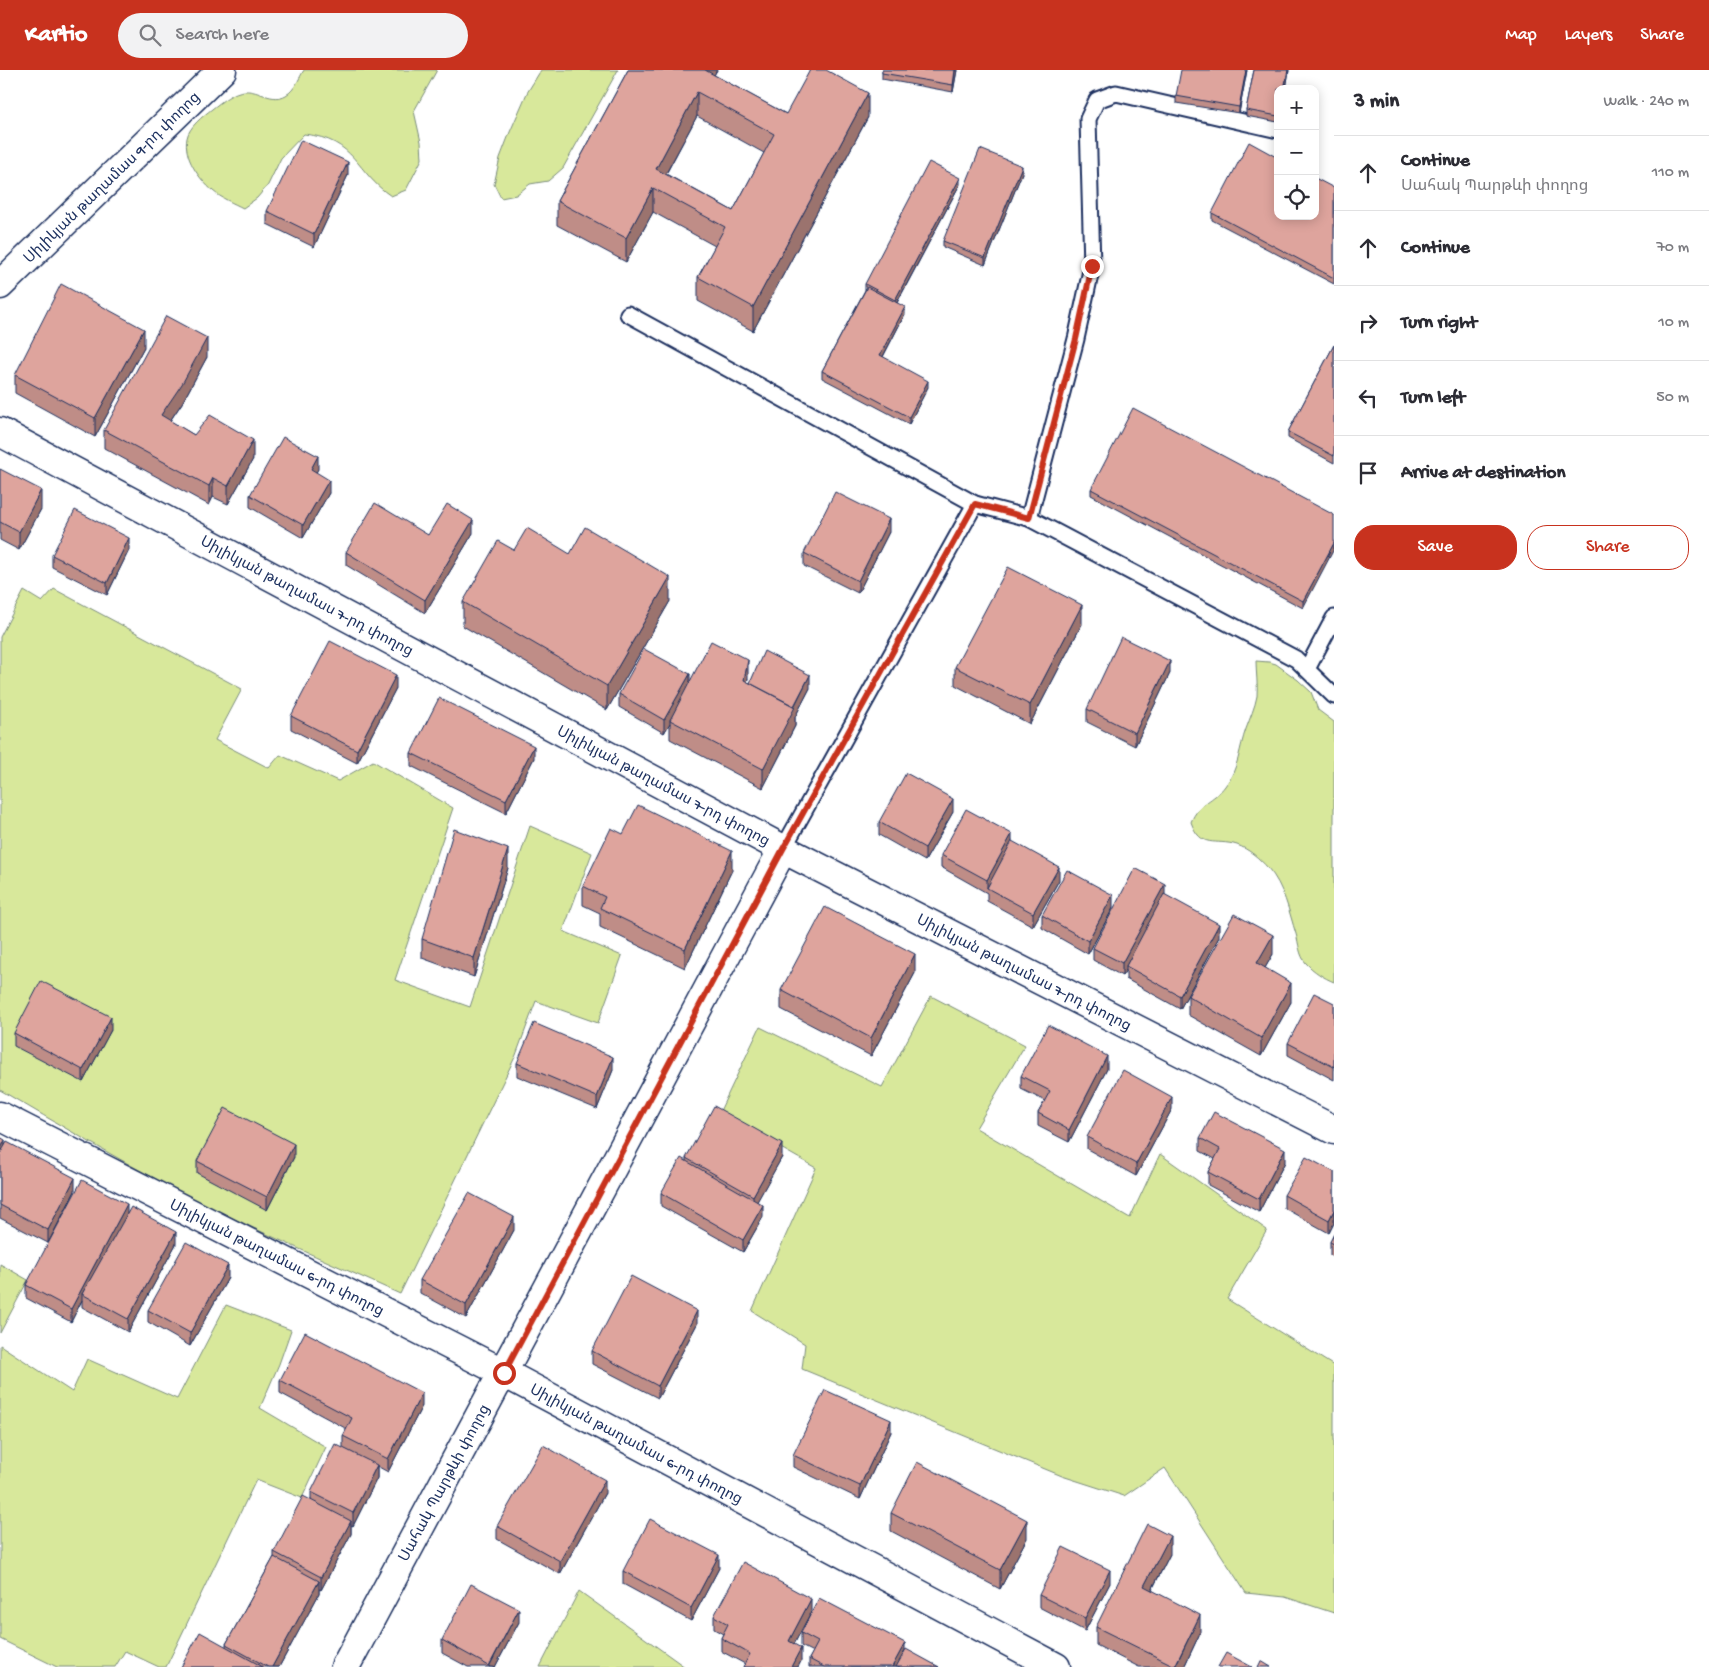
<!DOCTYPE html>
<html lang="en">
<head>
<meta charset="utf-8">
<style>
	:root { --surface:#fff; --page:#f2f2f3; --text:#2b2b33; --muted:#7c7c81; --line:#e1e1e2; --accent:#c8321e }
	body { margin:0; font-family:"Gochi Hand","Noto Sans Armenian",sans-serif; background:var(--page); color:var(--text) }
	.controls { position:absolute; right:15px; top:15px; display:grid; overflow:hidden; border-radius:10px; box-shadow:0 2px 12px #0003 }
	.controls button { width:45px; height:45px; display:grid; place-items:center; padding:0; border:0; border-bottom:1px solid var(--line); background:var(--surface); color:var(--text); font:25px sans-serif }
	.stop { position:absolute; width:15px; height:15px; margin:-11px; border:4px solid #c8321e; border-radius:50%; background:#fff }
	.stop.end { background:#c8321e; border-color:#fff; box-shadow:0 1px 5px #0008 }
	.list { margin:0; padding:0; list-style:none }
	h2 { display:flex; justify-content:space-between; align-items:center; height:65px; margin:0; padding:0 20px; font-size:21px }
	h2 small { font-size:16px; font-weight:400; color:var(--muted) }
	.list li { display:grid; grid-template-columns:32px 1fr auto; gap:15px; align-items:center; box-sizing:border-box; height:75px; padding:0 20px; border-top:1px solid var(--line) }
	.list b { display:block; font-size:19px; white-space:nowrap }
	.list p { margin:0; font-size:16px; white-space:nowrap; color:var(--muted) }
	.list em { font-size:16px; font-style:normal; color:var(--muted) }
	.actions { display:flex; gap:10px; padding:15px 20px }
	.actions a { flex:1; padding:11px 0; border:1px solid var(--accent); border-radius:20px; text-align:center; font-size:18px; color:var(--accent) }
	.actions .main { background:var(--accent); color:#fff }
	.icon { flex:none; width:28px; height:28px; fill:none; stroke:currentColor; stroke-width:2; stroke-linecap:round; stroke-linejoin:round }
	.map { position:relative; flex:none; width:1334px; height:1597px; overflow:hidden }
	header { display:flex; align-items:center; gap:30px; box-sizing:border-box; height:70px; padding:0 25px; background:var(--accent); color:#fff }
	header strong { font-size:24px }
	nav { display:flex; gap:28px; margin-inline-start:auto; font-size:18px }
	.search { width:350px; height:45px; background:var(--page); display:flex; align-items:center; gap:12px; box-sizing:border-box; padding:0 18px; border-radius:28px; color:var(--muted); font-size:19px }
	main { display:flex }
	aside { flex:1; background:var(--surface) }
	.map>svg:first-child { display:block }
</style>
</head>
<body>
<header>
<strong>Kartio</strong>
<div class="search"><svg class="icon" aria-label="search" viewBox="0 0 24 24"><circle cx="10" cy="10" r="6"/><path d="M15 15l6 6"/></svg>Search here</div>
<nav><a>Map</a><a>Layers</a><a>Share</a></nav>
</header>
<main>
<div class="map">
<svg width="1334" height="1597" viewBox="0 0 1334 1597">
	<rect width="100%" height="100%" fill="#fff"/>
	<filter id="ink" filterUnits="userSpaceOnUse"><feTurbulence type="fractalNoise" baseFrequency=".02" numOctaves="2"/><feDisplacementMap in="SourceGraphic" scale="10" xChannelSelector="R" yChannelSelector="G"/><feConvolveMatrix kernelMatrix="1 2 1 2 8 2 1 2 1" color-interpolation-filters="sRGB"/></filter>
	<g filter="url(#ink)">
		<g fill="#d8e89b" stroke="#7a8c7c">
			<path d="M304,0h133l-23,41 7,31 1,17 -16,31 -15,6c-36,-24 -34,-56 -87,-62l-23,24 -13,27 -11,13 -14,10c-10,-5 -22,-10 -30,-17 -14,-12 -30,-34 -26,-53 2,-11 16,-22 25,-29 9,-7 22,-18 33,-18 14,-1 27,12 41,4 9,-5 13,-17 18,-25z"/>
			<path d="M541,0h77l-55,98 -15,13 -18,3 -14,11 -15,3 -7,-14 6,-26 10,-26 17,-39z"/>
			<path d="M54,519l188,100 -27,51 54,28 11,-13 58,26 35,-20 80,47 -58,172 75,27 60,-181 62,27 -29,78 59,25 -24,67 -62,-22 -20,54 -116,239c-75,-34 -151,-66 -224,-104 -60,-32 -118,-66 -176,-100v-453l24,-46 18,11z"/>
			<path d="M1256,591l13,1 7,2 22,16 13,12 7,18 16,12v260c-10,-4 -21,-11 -28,-19 -7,-8 -7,-19 -10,-29 -7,-22 -12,-48 -28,-66 -8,-9 -19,-19 -31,-23 -22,-7 -36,5 -46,-23 8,-20 23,-21 34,-36 14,-17 14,-38 21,-57 4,-11 9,-22 11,-33 1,-11 -1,-23 -1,-35z"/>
			<path d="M931,926l94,49 -49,83 154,90 30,-64 107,76 -40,69 107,67v247l-49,-16 -39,-4 -81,-125 -41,28 -62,-20 -260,-107 3,-25 -53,-33 64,-143 -97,-55 41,-86 122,60z"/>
			<path d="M0,1194l28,16 -28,53z"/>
			<path d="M226,1235l65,25 -12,34 -19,44 66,39 -24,51 -46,-18 -90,187h-7l-34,-16 -10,16h-58l-57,-28v-294l72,47 15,-33 90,40z"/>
			<path d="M579,1521l106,76h-145z"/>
		</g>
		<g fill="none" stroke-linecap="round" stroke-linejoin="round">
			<defs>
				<g id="service">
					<path d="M628,244l347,190"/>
					<path d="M1029,448l47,-179 16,-73 -4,-147 9,-19 19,-7 162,37"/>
					<path d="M1307,599l27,-51"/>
					<path d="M783,779l192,-345 54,14 267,141 38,37"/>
				</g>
				<g id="minor">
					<path id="s1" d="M0,215l222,-215"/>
					<path id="s2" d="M0,362l783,417 551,281"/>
					<path id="s3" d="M0,1046l504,257 552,294"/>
					<path id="s4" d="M345,1597l438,-818"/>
				</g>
			</defs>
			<use href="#service" stroke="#1b2f5e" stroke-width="19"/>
			<use href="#minor" stroke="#1b2f5e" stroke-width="31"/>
			<use href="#service" stroke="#fff" stroke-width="15"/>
			<use href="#minor" stroke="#fff" stroke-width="28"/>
		</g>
		<g fill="#bf8d87" stroke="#1b2f5e" fill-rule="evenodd">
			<path d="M628,0h89l-3,5 72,39 82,3 -115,214 -55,-30v-24l17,-31 -62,-34 -27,50 -69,-37v-24zM697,46l67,37 -31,58 -67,-37z"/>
			<path d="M882,0h75l-4,22 -71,-13z"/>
			<path d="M1247,0l-8,43 -63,-10v-7z"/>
			<path d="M1254,0h35l-3,19h-8v33l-32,-6v-6z"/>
			<path d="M1022,103l-37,92 -42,-18v-6z"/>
			<path d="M348,105l-34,72 -47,-23v-13z"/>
			<path d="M960,114l-63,119 8,11 -22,43 45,30 -19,37 -87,-46v-7l43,-81v-6z"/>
			<path d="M1334,118v96l-122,-64v-7z"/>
			<path d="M1334,275v118l-46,-25v-6z"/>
			<path d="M144,277l-49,90 -80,-44v-18z"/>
			<path d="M207,287l-25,46 -12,18 24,14 59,24 -25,45 -15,-7 -4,8 -105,-57v-18z"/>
			<path d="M0,399l41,40 -22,41 -19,-10z"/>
			<path d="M318,399l-2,3 13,21 -26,45 -53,-31v-12z"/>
			<path d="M1091,419l243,26 -31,93 -212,-113z"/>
			<path d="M889,462l-31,61 -54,-27v-13z"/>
			<path d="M473,463l-48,80 -79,-48v-13l82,-17z"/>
			<path d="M129,480l-22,45 -55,-28v-12z"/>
			<path d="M514,480l56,4 100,47 -63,109 -144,-84v-24z"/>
			<path d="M1082,554l-52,100 -75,-39v-18z"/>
			<path d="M1170,603l-35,73 -48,-24v-13z"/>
			<path d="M748,608l-1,4 3,1 60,5 -15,29v9l-32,62 -93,-49v-16l-6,10 -45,-26v-13l71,-12z"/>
			<path d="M396,618l-39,75 -66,-34v-13z"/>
			<path d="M411,683l123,5 -28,55 -95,-47z"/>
			<path d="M953,742l-28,49 -46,-26v-13z"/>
			<path d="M623,764l109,36 -47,98 -85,-41v-14l-17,-8v-19z"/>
			<path d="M1012,772l47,38 -26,46 -46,-25v-8l-46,-26v-12z"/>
			<path d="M508,798l-34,109 -52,-19v-19z"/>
			<path d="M1165,825l54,42 -39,72 -54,-30v-9l-4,6 -29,-16v-12z"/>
			<path d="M1113,838l-25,46 -46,-26v-13z"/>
			<path d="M1273,884l-8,14 26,34 -30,54 -73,-41v-19z"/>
			<path d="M915,903l-44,83 -90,-47v-19z"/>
			<path d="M1334,933v77l-46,-25v-12z"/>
			<path d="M111,960l-28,52 -69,-36v-13z"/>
			<path d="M517,993l96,7 -16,39 -80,-33z"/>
			<path d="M1107,999l-38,73 -31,-16v-13l7,-12 -24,-12v-13z"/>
			<path d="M1172,1039l-36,67 -49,-27v-12z"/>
			<path d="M0,1067l5,7 70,47 -27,52 -48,-25z"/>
			<path d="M1200,1068l85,24 -26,50 -51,-27v-13l7,-13 -15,-8z"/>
			<path d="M294,1087l-27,53 -70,-37v-12z"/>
			<path d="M782,1087l-25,44 6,16 -20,35 -82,-46v-13l25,-32v-3z"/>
			<path d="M1334,1102v51l-5,10 -45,-25v-13z"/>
			<path d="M127,1143l49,31 -48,88 -46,-25v-7l-11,22 -45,-24v-13z"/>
			<path d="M514,1160l-48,88 -46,-25v-13z"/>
			<path d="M1334,1164v23l-4,-2v-13z"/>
			<path d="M228,1208l-38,68 -42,-24v-12z"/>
			<path d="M697,1254l-39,74 -66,-34v-13z"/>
			<path d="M280,1310l142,26 -34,66 -11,-6v12l-24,48 -2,-1v9l-30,56 -2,-1v5l-40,73h-98l45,-20v-3l48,-87v-5l37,-52v-8l32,-43v-13l4,-7 -67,-36z"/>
			<path d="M891,1362l-31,67 -67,-32v-12z"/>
			<path d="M605,1423l-45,81 -63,-35v-13z"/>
			<path d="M891,1443l136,25 -27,51 -109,-58z"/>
			<path d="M1170,1484l-18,36 48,43 -16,34h-45l-43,-22v-18z"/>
			<path d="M719,1498l-28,53 -68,-37v-13z"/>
			<path d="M1110,1513l-25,48 -46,-24v-12z"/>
			<path d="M811,1542l-17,32 7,17 -3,6h-55l2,-3 -24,-13v-13l2,-4 -9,-5v-13z"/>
			<path d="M519,1552l-24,45h-27l-26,-14v-13z"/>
			<path d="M801,1563l104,18 34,16h-130v-8l4,-7 -12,-6z"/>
		</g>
		<g fill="#9b736e" stroke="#1b2f5e">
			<path d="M704,0h13l-13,23z"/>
			<path d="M955,0h2l-4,22v-7z"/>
			<path d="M1246,0h1l-8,43v-6z"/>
			<path d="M1288,0h1l-3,19h-2z"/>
			<path d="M697,22v24l-40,74 -1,-21z"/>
			<path d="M868,23v24l-115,214v-24z"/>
			<path d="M348,92v13l-34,72v-13z"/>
			<path d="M1022,96v7l-37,92v-7z"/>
			<path d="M960,108v6l-65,122v-6z"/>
			<path d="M653,118v24l-27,50v-24z"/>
			<path d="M905,237v7l-25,48v-7z"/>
			<path d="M144,259v18l-49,90v-19z"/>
			<path d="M207,268v19l-25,46 -21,31v-19z"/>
			<path d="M928,311v6l-19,37v-7z"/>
			<path d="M253,370v19l-25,45v-18z"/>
			<path d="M318,386v13l-7,13v-13z"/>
			<path d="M213,408v19l-4,8v-19z"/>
			<path d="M329,410v13l-26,45v-13z"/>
			<path d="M41,420v19l-22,41v-18z"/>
			<path d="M889,449v13l-31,61v-12z"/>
			<path d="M473,450v13l-48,80v-13z"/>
			<path d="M129,468v12l-22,45v-12z"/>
			<path d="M1334,473v6l-31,59v-7z"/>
			<path d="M670,507v24l-63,109v-24z"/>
			<path d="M1082,535v19l-52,100v-19z"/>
			<path d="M748,590v18l-4,21v-19z"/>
			<path d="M1170,591v12l-35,73v-13z"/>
			<path d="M690,604v13l-20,33v3l-6,10v-13z"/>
			<path d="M396,605v13l-39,75v-13z"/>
			<path d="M810,605v13l-15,29v9l-32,62v-19z"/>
			<path d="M534,676v12l-28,55v-13z"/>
			<path d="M953,729v13l-28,49v-13z"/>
			<path d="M1012,764v13l-25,41v-8z"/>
			<path d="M508,779v19l-34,109v-19z"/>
			<path d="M732,781v19l-47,98v-19z"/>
			<path d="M1059,797v13l-26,46v-13z"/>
			<path d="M1165,814v13l-39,69v4l-4,6v-13z"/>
			<path d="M1113,825v13l-25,46v-13z"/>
			<path d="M1219,854v13l-39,72v-13z"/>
			<path d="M1273,865v19l-16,28v-19z"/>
			<path d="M915,884v19l-44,83v-18z"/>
			<path d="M1291,913v19l-30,54v-18z"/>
			<path d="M111,947v13l-28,52v-12z"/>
			<path d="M1107,986v13l-38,73v-12z"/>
			<path d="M613,987v13l-16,39v-12z"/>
			<path d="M1172,1027v12l-36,67v-12z"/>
			<path d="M5,1070v13l-5,10v-13z"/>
			<path d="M294,1074v13l-27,53v-13z"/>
			<path d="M782,1074v13l-29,52v-13z"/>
			<path d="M1285,1079v13l-26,50v-13z"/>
			<path d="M75,1108v13l-27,52v-13z"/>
			<path d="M127,1134v13l-45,77v6l-11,22v-13z"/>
			<path d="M763,1135v12l-20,35v-12z"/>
			<path d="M1334,1140v13l-5,10v-13z"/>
			<path d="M514,1147v13l-48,88v-13z"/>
			<path d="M176,1162v12l-48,88v-13z"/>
			<path d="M228,1195v13l-38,68v-13z"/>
			<path d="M697,1241v13l-39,74v-12z"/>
			<path d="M422,1323v13l-34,66v-13z"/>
			<path d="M891,1350v12l-31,67v-13z"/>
			<path d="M377,1395v13l-24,48v-13z"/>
			<path d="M605,1410v13l-45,81v-13z"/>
			<path d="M1027,1450v18l-27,51v-19z"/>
			<path d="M351,1451v13l-30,56v-13z"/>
			<path d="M1170,1466v18l-26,51v-19z"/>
			<path d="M719,1485v13l-28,53v-13z"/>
			<path d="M1110,1500v13l-25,48v-13z"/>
			<path d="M319,1511v13l-40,73h-7z"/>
			<path d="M811,1529v13l-22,42v-13z"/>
			<path d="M519,1539v13l-24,45h-6z"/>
			<path d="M1200,1545v18l-16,34h-9z"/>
			<path d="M905,1573v12l-6,12h-7z"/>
			<path d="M801,1578v13l-3,6h-7z"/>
		</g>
		<g fill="#dea49d" stroke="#1b2f5e" fill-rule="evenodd">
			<path d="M628,0h77l81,44 24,-44h16l42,23 -115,214 -55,-30 27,-50 -72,-39 -27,50 -69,-37zM697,22l77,42 -41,77 -77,-42z"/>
			<path d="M882,0h73l-2,15 -71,-12z"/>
			<path d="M1181,0h65l-7,37 -63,-11z"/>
			<path d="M1254,0h34l-4,19h-6v27l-32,-6z"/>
			<path d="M301,70l47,22 -34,72 -47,-23z"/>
			<path d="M1249,72l29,16v58h37v-38l19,10v90l-122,-65z"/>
			<path d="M980,79l42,17 -37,92 -42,-17z"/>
			<path d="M929,92l31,16 -65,122 -30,-16z"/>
			<path d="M61,214l83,45 -49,89 -80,-43z"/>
			<path d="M867,217l38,20 -25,48 48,26 -19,36 -87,-46z"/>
			<path d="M166,246l41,22 -25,46 -21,31 33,20 16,-20 43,25 -25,46 -15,-8 -4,8 -105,-56z"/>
			<path d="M1334,275v111l-46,-24z"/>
			<path d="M1133,338l201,107v28l-31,58 -212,-112z"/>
			<path d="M283,367l35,19 -7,13 18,11 -26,45 -53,-30z"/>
			<path d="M0,399l41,21 -22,42 -19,-10z"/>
			<path d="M835,422l54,27 -31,62 -54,-28z"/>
			<path d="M375,433l53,32 19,-31 26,16 -48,80 -79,-48z"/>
			<path d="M75,440l54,28 -22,45 -55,-28z"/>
			<path d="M585,457l85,50 -63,109 -144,-84 35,-61 16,9 13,-22 43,26z"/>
			<path d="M1008,497l74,38 -52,100 -75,-38z"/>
			<path d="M1121,567l49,24 -35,72 -48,-24z"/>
			<path d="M330,571l66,34 -39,75 -66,-34z"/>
			<path d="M711,571l37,19 -4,20 51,27 -32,62 -93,-49z"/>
			<path d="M644,579l46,25 -26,46 -45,-26z"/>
			<path d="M764,581l46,24 -16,31 -44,-23z"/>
			<path d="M439,628l95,48 -28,54 -95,-47z"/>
			<path d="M906,703l47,26 -28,49 -46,-26z"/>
			<path d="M638,735l94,46 -47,98 -85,-41 5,-11 -22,-11 28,-58 12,6z"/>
			<path d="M966,739l46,25 -25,46 -46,-25z"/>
			<path d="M454,759l54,20 -34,109 -52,-19z"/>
			<path d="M1012,771l47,26 -26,46 -46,-25z"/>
			<path d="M1135,798l30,16 -43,79 -29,-15z"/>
			<path d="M1067,800l46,25 -25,46 -46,-26z"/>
			<path d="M1164,824l55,30 -39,72 -54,-30z"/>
			<path d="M825,837l90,47 -44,84 -90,-48z"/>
			<path d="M1234,844l39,21 -16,28 34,20 -30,55 -73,-42z"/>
			<path d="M41,911l70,36 -28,53 -69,-37z"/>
			<path d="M1314,923l20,10v64l-46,-24z"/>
			<path d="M534,953l79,34 -16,40 -80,-34z"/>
			<path d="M1048,955l59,31 -38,74 -31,-17 12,-22 -29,-15z"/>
			<path d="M1123,1000l49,27 -36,67 -49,-27z"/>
			<path d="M714,1036l68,38 -29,52 -67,-38z"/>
			<path d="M225,1038l69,36 -27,53 -70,-36z"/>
			<path d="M1214,1042l71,37 -26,50 -51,-27 12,-23 -20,-11z"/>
			<path d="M0,1067l5,3 -5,10z"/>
			<path d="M7,1072l68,36 -27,52 -48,-25v-51z"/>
			<path d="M1306,1087l28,15v38l-5,10 -45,-25z"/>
			<path d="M681,1088l82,47 -20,35 -82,-47z"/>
			<path d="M82,1110l45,24 -56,105 -45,-24z"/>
			<path d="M469,1123l45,24 -48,88 -46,-25z"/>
			<path d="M131,1137l45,25 -48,87 -46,-25z"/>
			<path d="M1334,1164v10l-4,-2z"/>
			<path d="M186,1172l42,23 -38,68 -42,-23z"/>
			<path d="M631,1206l66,35 -39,75 -66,-35z"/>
			<path d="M305,1262l117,61 -34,66 -45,-23 9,-18 -72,-38z"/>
			<path d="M825,1320l66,30 -31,66 -67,-31z"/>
			<path d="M335,1374l42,21 -24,48 -42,-21z"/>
			<path d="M543,1375l62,35 -45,81 -63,-35z"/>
			<path d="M917,1392l110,58 -27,50 -109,-57z"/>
			<path d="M303,1426l48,25 -30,56 -47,-25z"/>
			<path d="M650,1449l69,36 -28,53 -68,-37z"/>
			<path d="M1147,1454l23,12 -26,50 56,29 -25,51 -79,-39z"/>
			<path d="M1063,1477l47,23 -25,48 -46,-23z"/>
			<path d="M274,1487l45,24 -47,86h-4l-42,-23z"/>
			<path d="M743,1492l68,37 -22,42 12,7 -10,19h-48l7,-13 -29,-16 7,-14 -14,-8z"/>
			<path d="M471,1514l48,25 -30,57 -47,-26z"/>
			<path d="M819,1528l86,45 -13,24h-68l-15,-8 9,-17 -17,-9z"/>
			<path d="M200,1562l63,35h-82z"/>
			<path d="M906,1579l33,18h-43z"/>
			<path d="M1226,1583l26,14h-34z"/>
			<path d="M1261,1591l10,6h-13z"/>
		</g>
	</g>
	<g fill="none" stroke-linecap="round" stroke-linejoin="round" filter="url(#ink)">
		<path stroke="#c8321e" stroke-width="6" d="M504,1303l279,-524 192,-345 54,14 47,-179 16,-73"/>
	</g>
	<g text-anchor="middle" stroke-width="4.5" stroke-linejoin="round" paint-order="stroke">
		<g font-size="15" fill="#1b2f5e" stroke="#fff">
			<text dy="5" stroke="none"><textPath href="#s1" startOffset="155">Սիլիկյան թաղամաս 9-րդ փողոց</textPath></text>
			<text dy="5" stroke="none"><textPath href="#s2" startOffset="348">Սիլիկյան թաղամաս 7-րդ փողոց</textPath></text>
			<text dy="5" stroke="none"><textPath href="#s2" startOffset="752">Սիլիկյան թաղամաս 7-րդ փողոց</textPath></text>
			<text dy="5" stroke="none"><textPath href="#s2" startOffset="1158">Սիլիկյան թաղամաս 7-րդ փողոց</textPath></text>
			<text dy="5" stroke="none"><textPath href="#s3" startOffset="311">Սիլիկյան թաղամաս 6-րդ փողոց</textPath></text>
			<text dy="5" stroke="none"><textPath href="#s3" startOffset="716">Սիլիկյան թաղամաս 6-րդ փողոց</textPath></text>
			<text dy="5" stroke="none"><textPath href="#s4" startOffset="209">Սահակ Պարթևի փողոց</textPath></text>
		</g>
	</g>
</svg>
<div class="controls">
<button>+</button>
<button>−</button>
<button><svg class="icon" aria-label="locate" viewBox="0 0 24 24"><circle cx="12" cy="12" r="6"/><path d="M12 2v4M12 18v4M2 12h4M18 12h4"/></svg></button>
</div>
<div class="stop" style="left:504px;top:1303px"></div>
<div class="stop end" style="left:1092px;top:196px"></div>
</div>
<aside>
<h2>3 min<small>Walk · 240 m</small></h2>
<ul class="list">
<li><svg class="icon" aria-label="ahead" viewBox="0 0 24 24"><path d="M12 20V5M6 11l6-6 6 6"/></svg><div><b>Continue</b><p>Սահակ Պարթևի փողոց</p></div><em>110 m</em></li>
<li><svg class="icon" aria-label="ahead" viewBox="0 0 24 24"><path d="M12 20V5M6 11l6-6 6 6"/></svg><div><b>Continue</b></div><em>70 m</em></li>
<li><svg class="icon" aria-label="right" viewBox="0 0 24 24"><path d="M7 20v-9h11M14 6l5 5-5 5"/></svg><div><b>Turn right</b></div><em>10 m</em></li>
<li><svg class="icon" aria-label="left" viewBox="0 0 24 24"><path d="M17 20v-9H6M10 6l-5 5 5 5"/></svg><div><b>Turn left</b></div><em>50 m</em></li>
<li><svg class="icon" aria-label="arrive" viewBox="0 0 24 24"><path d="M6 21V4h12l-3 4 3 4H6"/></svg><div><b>Arrive at destination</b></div></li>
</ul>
<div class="actions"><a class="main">Save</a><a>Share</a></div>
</aside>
</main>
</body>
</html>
